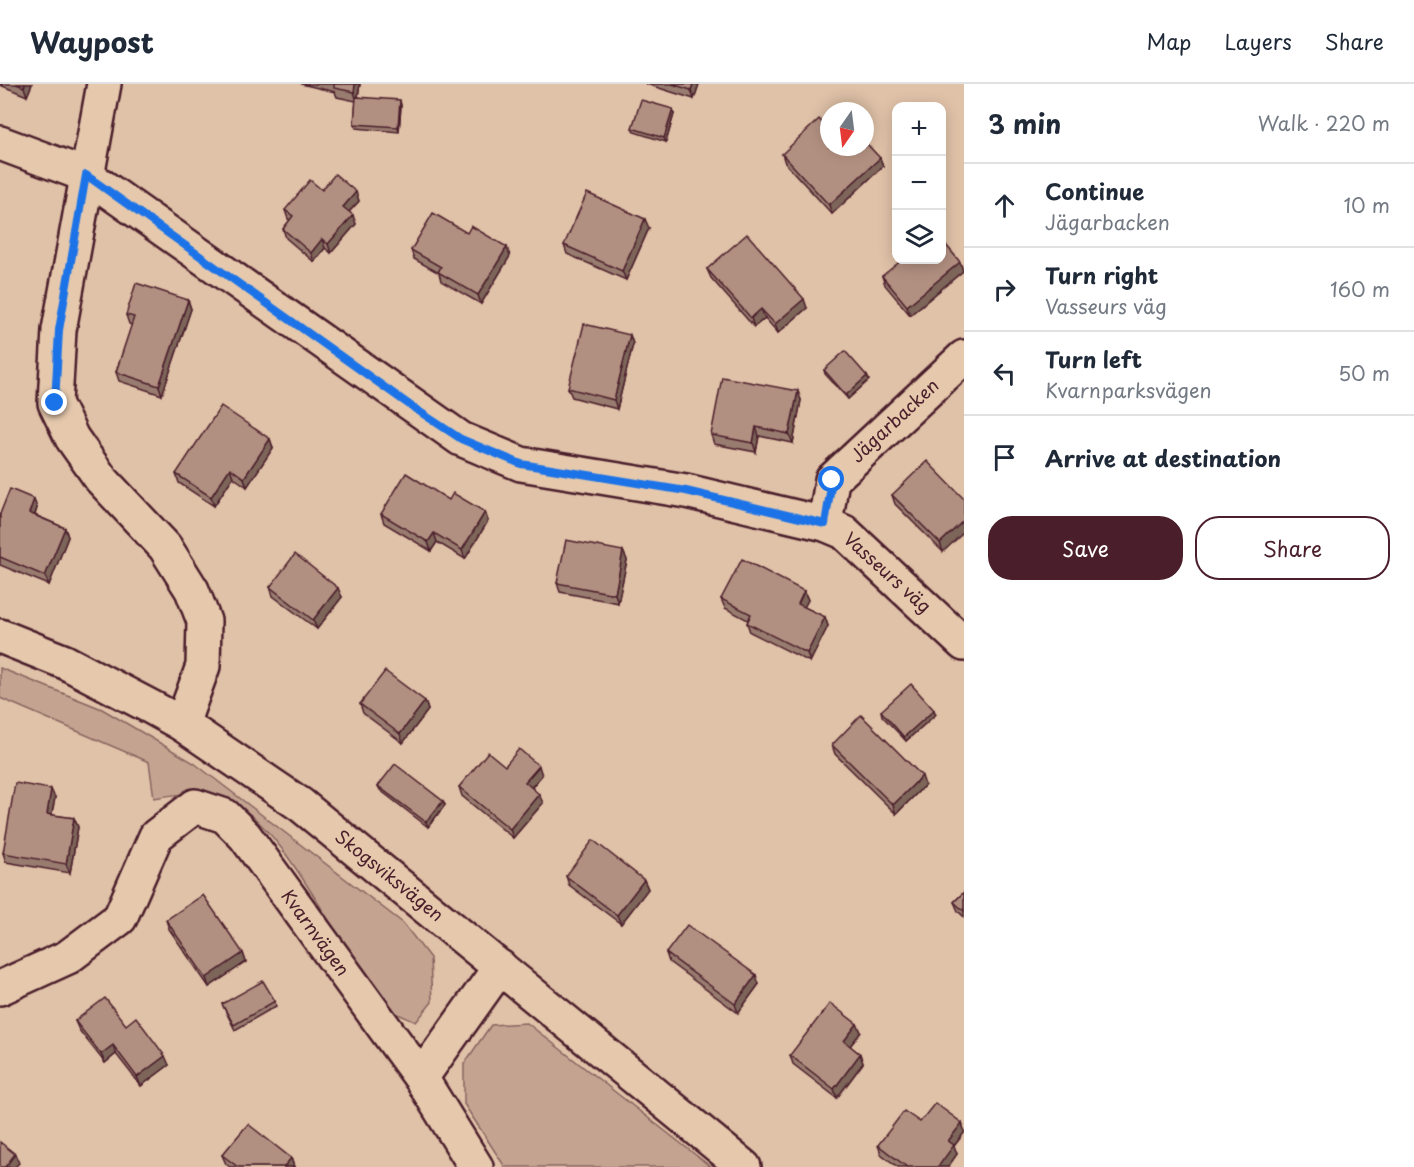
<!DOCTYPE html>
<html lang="en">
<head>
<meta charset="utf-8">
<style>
	:root { --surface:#fff; --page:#f2f2f3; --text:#1f2937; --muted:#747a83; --line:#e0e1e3; --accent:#4a1f2b }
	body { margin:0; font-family:"Playpen Sans",sans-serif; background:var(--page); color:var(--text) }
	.controls { position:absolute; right:18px; top:18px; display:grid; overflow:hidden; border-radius:12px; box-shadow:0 3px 15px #0003 }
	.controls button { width:54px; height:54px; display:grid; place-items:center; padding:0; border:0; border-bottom:2px solid var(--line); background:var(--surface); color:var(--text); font:30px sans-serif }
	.compass { position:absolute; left:820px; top:18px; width:54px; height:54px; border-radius:50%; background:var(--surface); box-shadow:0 3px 15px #0003; rotate:194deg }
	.stop { position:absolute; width:18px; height:18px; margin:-14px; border:4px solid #1a73e8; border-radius:50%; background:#fff }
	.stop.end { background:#1a73e8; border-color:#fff; box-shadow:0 2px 6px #0008 }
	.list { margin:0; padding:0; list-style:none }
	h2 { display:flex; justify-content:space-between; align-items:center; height:78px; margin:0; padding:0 24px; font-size:26px }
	h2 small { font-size:20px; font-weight:400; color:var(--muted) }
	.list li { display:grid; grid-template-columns:39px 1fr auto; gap:18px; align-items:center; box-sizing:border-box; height:84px; padding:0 24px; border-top:2px solid var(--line) }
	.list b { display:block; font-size:22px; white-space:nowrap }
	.list p { margin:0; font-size:20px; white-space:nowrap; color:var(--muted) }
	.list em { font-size:20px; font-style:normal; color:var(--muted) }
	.actions { display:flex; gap:12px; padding:18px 24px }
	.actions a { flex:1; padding:14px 0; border:2px solid var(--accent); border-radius:24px; text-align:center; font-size:21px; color:var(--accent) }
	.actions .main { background:var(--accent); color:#fff }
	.icon { flex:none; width:33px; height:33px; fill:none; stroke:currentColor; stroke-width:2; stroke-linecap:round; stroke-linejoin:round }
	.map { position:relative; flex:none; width:964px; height:1083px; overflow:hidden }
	header { display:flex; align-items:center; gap:36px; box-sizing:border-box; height:84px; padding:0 30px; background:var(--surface); border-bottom:2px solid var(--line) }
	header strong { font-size:28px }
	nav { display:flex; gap:33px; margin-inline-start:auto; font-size:21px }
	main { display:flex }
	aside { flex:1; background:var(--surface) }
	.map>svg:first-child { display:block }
</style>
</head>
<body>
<header>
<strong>Waypost</strong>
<nav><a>Map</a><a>Layers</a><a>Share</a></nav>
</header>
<main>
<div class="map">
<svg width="964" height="1083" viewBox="0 0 964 1083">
	<rect width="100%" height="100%" fill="#e0c2a8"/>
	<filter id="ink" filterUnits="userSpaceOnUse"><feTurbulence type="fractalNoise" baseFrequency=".0167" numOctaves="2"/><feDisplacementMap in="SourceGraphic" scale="12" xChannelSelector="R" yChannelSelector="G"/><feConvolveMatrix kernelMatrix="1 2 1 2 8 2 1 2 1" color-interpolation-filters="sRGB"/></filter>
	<g filter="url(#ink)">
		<g fill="#c4a491" stroke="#87625e" stroke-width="1.5">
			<path d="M0,584l102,41 92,54 209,160 27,35 2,44 -16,20c-8,-4 -21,-8 -28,-15 -47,-50 -101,-184 -162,-208 -24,-9 -48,-5 -72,-1l-5,-36 -149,-64z"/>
			<path d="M527,939l184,144h-206l-41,-63v-40l27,-39z"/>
		</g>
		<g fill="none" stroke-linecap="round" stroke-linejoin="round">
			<defs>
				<g id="minor">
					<path d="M104,0l-45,246 -4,73 17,35 29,41 64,68 27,43 12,31 -1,45 -21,58"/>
					<path d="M0,59l86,32 375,264 60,25 165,27 139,33 19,8 120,112"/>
					<path d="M825,440l7,-44 132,-123"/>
					<path d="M0,904l68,-31 52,-39 36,-82 39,-30 30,10 20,20 176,242 55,89"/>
					<path d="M421,994l79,-111"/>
				</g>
				<path id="tertiary" d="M0,552l65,26 86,45 31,17 119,81 443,362"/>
			</defs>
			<use href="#minor" stroke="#4a1f2b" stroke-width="38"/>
			<use href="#tertiary" stroke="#4a1f2b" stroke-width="38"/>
			<use href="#minor" stroke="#e6c9ad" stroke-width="33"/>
			<use href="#tertiary" stroke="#e6c9ad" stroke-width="33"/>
		</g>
		<g fill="#997c6f" stroke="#4a1f2b" stroke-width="1.5">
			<path d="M0,0h32l-5,12 -27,-11z"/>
			<path d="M301,0h59l-2,13 43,8 -2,27 -43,-4 -2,-4 2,-23 -19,-4 -2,-5z"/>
			<path d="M646,0h53l-5,15z"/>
			<path d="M674,30l-8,28 -32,-10 -2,-4z"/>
			<path d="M782,70l101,12 -51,48 -47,-51z"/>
			<path d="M322,106l34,2 3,9 -10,11 7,12 -25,29 -6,-5 -11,14 -28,-24 -3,-9 7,-9 -2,-1 -3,-9z"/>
			<path d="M649,144l-23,52 -59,-26 -3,-9z"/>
			<path d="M467,149l43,23 -29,48 -40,-23 -2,-8 -25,-14 -3,-9z"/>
			<path d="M960,178l3,9 -53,44 -25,-30 -3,-9z"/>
			<path d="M707,185l100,39 -29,25 -13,-15 -11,9 -43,-49z"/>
			<path d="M188,216l3,9 -29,86 -43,-14 -3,-9 16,-47 -3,-1 -3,-9z"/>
			<path d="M630,251l3,9 -16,65 -45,-12 -4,-9z"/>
			<path d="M824,286l43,6 2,4 -21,19 -23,-25z"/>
			<path d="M801,316l-8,43 -34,-7 -3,16 -42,-8 -3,-9z"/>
			<path d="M270,355l3,9 -26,39 -14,-10 -19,29 -35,-23 -3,-9z"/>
			<path d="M892,411l72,4 -21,53 -48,-48z"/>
			<path d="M449,416l36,12 3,9 -23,38 -28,-17 -6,9 -47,-28 -3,-9z"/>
			<path d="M37,424l-2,7 30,13 3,9 -19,48 -49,-20v-51z"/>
			<path d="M623,467l4,9 -9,43 -58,-11 -3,-9z"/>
			<path d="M270,503l72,10 -25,32 -44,-33z"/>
			<path d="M804,507l4,9 -4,7 21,10 3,9 -18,36 -60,-30 -3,-9 1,-3 -23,-12 -4,-9z"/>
			<path d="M425,617l3,9 -25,33 -40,-30 -3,-9z"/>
			<path d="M881,627l55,3 -30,27 -24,-25z"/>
			<path d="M832,661l93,40 -29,29 -61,-60z"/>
			<path d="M505,682l37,9 -10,12 11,16 -30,35 -51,-42 -3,-9z"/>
			<path d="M378,702l67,19 -17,22 -48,-37z"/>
			<path d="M55,714l-4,17 23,3 4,9 -8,46 -64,-11 -3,-9z"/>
			<path d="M566,792l78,4 4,9 -27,35 -52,-39z"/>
			<path d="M964,808v25l-6,-6 -4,-9z"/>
			<path d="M166,836l77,33 3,9 -37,25 -40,-58z"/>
			<path d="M666,869l93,31 -21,29 -69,-51z"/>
			<path d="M275,917l1,5 -41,24 -13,-26z"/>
			<path d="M75,937l51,4 43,40 -28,21 -25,-32 -11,9 -26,-33z"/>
			<path d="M857,940l4,8 -11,14 10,8 3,9 -26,35 -44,-34 -3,-9z"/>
			<path d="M920,1038l42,1 2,7v3l-10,13 3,8 -9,13h-50l-17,-13 -3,-9z"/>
			<path d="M222,1071l69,3 3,9h-64l-4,-3z"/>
		</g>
		<g fill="#7d655a" stroke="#4a1f2b" stroke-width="1.5">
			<path d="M25,0h7l-5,12 -3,-9z"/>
			<path d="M355,0h5l-3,17 -3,-9z"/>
			<path d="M693,0h6l-5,15 -3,-9z"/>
			<path d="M400,16l1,5 -2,27 -1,-5z"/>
			<path d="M673,25l1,5 -8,28 -2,-4z"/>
			<path d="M880,74l3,8 -51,48 -3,-9z"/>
			<path d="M356,108l3,9 -13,14 -3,-8z"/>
			<path d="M353,131l3,9 -25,29 -3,-9z"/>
			<path d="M645,135l4,9 -23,52 -4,-9z"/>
			<path d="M322,155l3,9 -11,14 -3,-9z"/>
			<path d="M507,163l3,9 -29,48 -3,-9z"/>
			<path d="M960,178l3,9 -53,44 -3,-9z"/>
			<path d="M804,215l3,9 -29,25 -3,-9z"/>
			<path d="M188,216l3,9 -29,86 -3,-9z"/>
			<path d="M761,225l4,9 -11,9 -3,-9z"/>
			<path d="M630,251l3,9 -16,65 -3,-9z"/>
			<path d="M867,292l2,4 -21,19 -2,-4z"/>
			<path d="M798,307l3,9 -8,43 -4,-9z"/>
			<path d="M756,343l3,9 -3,16 -3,-9z"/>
			<path d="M270,355l3,9 -26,39 -3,-9z"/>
			<path d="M230,384l3,9 -19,29 -3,-9z"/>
			<path d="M34,415l3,9 -5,14 -3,-9z"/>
			<path d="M485,428l3,9 -23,38 -3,-9z"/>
			<path d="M964,436v12l-21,20 -3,-9z"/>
			<path d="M65,444l3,9 -19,48 -4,-9z"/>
			<path d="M434,449l3,9 -6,9 -3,-9z"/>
			<path d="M623,467l4,9 -9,43 -3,-9z"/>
			<path d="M338,504l4,9 -25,32 -4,-9z"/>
			<path d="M804,507l4,9 -7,13 -3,-9z"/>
			<path d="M825,533l3,9 -18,36 -3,-9z"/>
			<path d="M425,617l3,9 -25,33 -3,-9z"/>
			<path d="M934,626l2,4 -30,27 -2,-4z"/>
			<path d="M539,682l3,9 -14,16 -3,-9z"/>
			<path d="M922,692l3,9 -29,29 -3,-9z"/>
			<path d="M51,705l4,9 -5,25 -3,-9z"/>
			<path d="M539,710l4,9 -30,35 -3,-9z"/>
			<path d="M443,717l2,4 -17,22 -2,-5z"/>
			<path d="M74,734l4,9 -8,46 -4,-9z"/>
			<path d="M644,796l4,9 -27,35 -4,-9z"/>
			<path d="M243,869l3,9 -37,25 -3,-9z"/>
			<path d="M756,891l3,9 -21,29 -3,-9z"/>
			<path d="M857,940l4,8 -14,18 -3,-9z"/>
			<path d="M113,961l3,9 -11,9 -4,-9z"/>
			<path d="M860,970l3,9 -26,35 -3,-9z"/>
			<path d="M165,972l4,9 -28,21 -4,-9z"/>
			<path d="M962,1039l2,7v3l-10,13 3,8 -9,13h-10l10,-26z"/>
			<path d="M15,1070l4,9 -4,4h-10z"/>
			<path d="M291,1074l3,9h-10z"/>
		</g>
		<g fill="#b29081" stroke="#4a1f2b" stroke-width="1.5">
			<path d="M16,0h9l-1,3z"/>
			<path d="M334,0h21l-1,8 -20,-4z"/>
			<path d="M672,0h21l-2,6z"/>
			<path d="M356,13l44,3 -2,27 -44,-3z"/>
			<path d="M641,16l32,9 -9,29 -32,-10z"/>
			<path d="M819,35l10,11v17h15l2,2 3,-2h16v-5l15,16 -51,47 -47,-51z"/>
			<path d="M335,90l21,18 -13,15 10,8 -25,29 -6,-5 -11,14 -28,-24 10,-13 -8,-6 25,-30 12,10z"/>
			<path d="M587,109l58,26 -23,52 -58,-26z"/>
			<path d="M433,129l34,20 4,-7 36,21 -29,48 -40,-23 3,-5 -30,-17z"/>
			<path d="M747,150l57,65 -29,25 -14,-15 -10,9 -44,-49z"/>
			<path d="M942,156l18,22 -53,44 -25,-30 20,-16h40z"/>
			<path d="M136,199l52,17 -29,86 -43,-14 18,-55 -8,-2z"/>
			<path d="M584,240l46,11 -16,65 -46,-12z"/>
			<path d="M845,267l22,25 -21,19 -22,-25z"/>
			<path d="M722,293l76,14 -9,43 -33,-7 -3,16 -42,-8z"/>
			<path d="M221,322l49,33 -26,39 -14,-10 -19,29 -35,-23z"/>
			<path d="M927,377l37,38v21l-24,23 -48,-48z"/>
			<path d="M406,389l43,27 4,-7 32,19 -23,38 -28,-17 -6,9 -47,-28z"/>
			<path d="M10,405l24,10 -5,14 36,15 -20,48 -45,-19v-43z"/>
			<path d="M566,456l57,11 -8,43 -58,-11z"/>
			<path d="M295,470l43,34 -25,32 -43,-33z"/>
			<path d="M742,475l62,32 -6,13 27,13 -18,36 -60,-30 4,-9 -30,-15z"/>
			<path d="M385,587l40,30 -25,33 -40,-30z"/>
			<path d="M911,600l23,26 -30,27 -23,-26z"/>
			<path d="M861,631l61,61 -29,29 -61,-60z"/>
			<path d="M519,665l20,17 -14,16 14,12 -29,35 -51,-42 29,-35 17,14z"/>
			<path d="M395,680l48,37 -17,21 -48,-36z"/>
			<path d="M15,699l36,6 -4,25 27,4 -8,46 -63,-11z"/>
			<path d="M593,756l51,40 -27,35 -51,-39z"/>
			<path d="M964,808v19l-10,-9z"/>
			<path d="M203,811l40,58 -37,25 -40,-58z"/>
			<path d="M687,841l69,50 -21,29 -69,-51z"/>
			<path d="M263,897l12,20 -41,24 -12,-21z"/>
			<path d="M105,914l21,27 10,-8 29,39 -28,21 -24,-32 -12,9 -26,-33z"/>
			<path d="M830,919l27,21 -13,17 16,13 -26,35 -44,-34z"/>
			<path d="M935,1019l27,20 -14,18 6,4 -16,22h-31l-29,-22 26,-34 16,11z"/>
			<path d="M248,1040l43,34 -7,9h-46l-16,-12z"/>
			<path d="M0,1058l15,12 -10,13h-5z"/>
		</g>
	</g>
	<g fill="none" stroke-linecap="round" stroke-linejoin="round" filter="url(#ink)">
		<path stroke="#1a73e8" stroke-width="8" d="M55,319l4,-73 27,-155 325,231 50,33 60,25 165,27 139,33 7,-44"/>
	</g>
	<g text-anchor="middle" stroke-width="4.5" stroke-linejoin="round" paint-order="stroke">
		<g font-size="18" fill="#4a1f2b" stroke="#e6c9ad">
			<text transform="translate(895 337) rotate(-43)" y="6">Jägarbacken</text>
			<text transform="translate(887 489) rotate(42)" y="6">Vasseurs väg</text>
			<text transform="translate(389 792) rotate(39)" y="6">Skogsviksvägen</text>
			<text transform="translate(315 849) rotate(54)" y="6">Kvarnvägen</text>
		</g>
	</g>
</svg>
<div class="controls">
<button>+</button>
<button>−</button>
<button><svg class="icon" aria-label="layers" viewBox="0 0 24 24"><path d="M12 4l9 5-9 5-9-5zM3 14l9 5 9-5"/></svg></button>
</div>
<svg class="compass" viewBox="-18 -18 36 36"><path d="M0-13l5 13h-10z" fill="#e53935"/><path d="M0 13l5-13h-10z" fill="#747a83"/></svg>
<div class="stop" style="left:832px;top:396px"></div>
<div class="stop end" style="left:55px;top:319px"></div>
</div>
<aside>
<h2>3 min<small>Walk · 220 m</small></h2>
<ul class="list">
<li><svg class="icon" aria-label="ahead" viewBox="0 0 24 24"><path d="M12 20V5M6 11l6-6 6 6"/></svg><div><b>Continue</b><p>Jägarbacken</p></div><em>10 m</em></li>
<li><svg class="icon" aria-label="right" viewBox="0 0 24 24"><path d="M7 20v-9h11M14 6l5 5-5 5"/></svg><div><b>Turn right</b><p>Vasseurs väg</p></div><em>160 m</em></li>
<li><svg class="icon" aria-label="left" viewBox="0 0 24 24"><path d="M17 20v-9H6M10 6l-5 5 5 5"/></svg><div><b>Turn left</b><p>Kvarnparksvägen</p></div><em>50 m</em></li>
<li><svg class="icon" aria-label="arrive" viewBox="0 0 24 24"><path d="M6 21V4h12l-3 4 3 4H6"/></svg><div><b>Arrive at destination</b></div></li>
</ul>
<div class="actions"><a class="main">Save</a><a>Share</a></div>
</aside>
</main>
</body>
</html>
